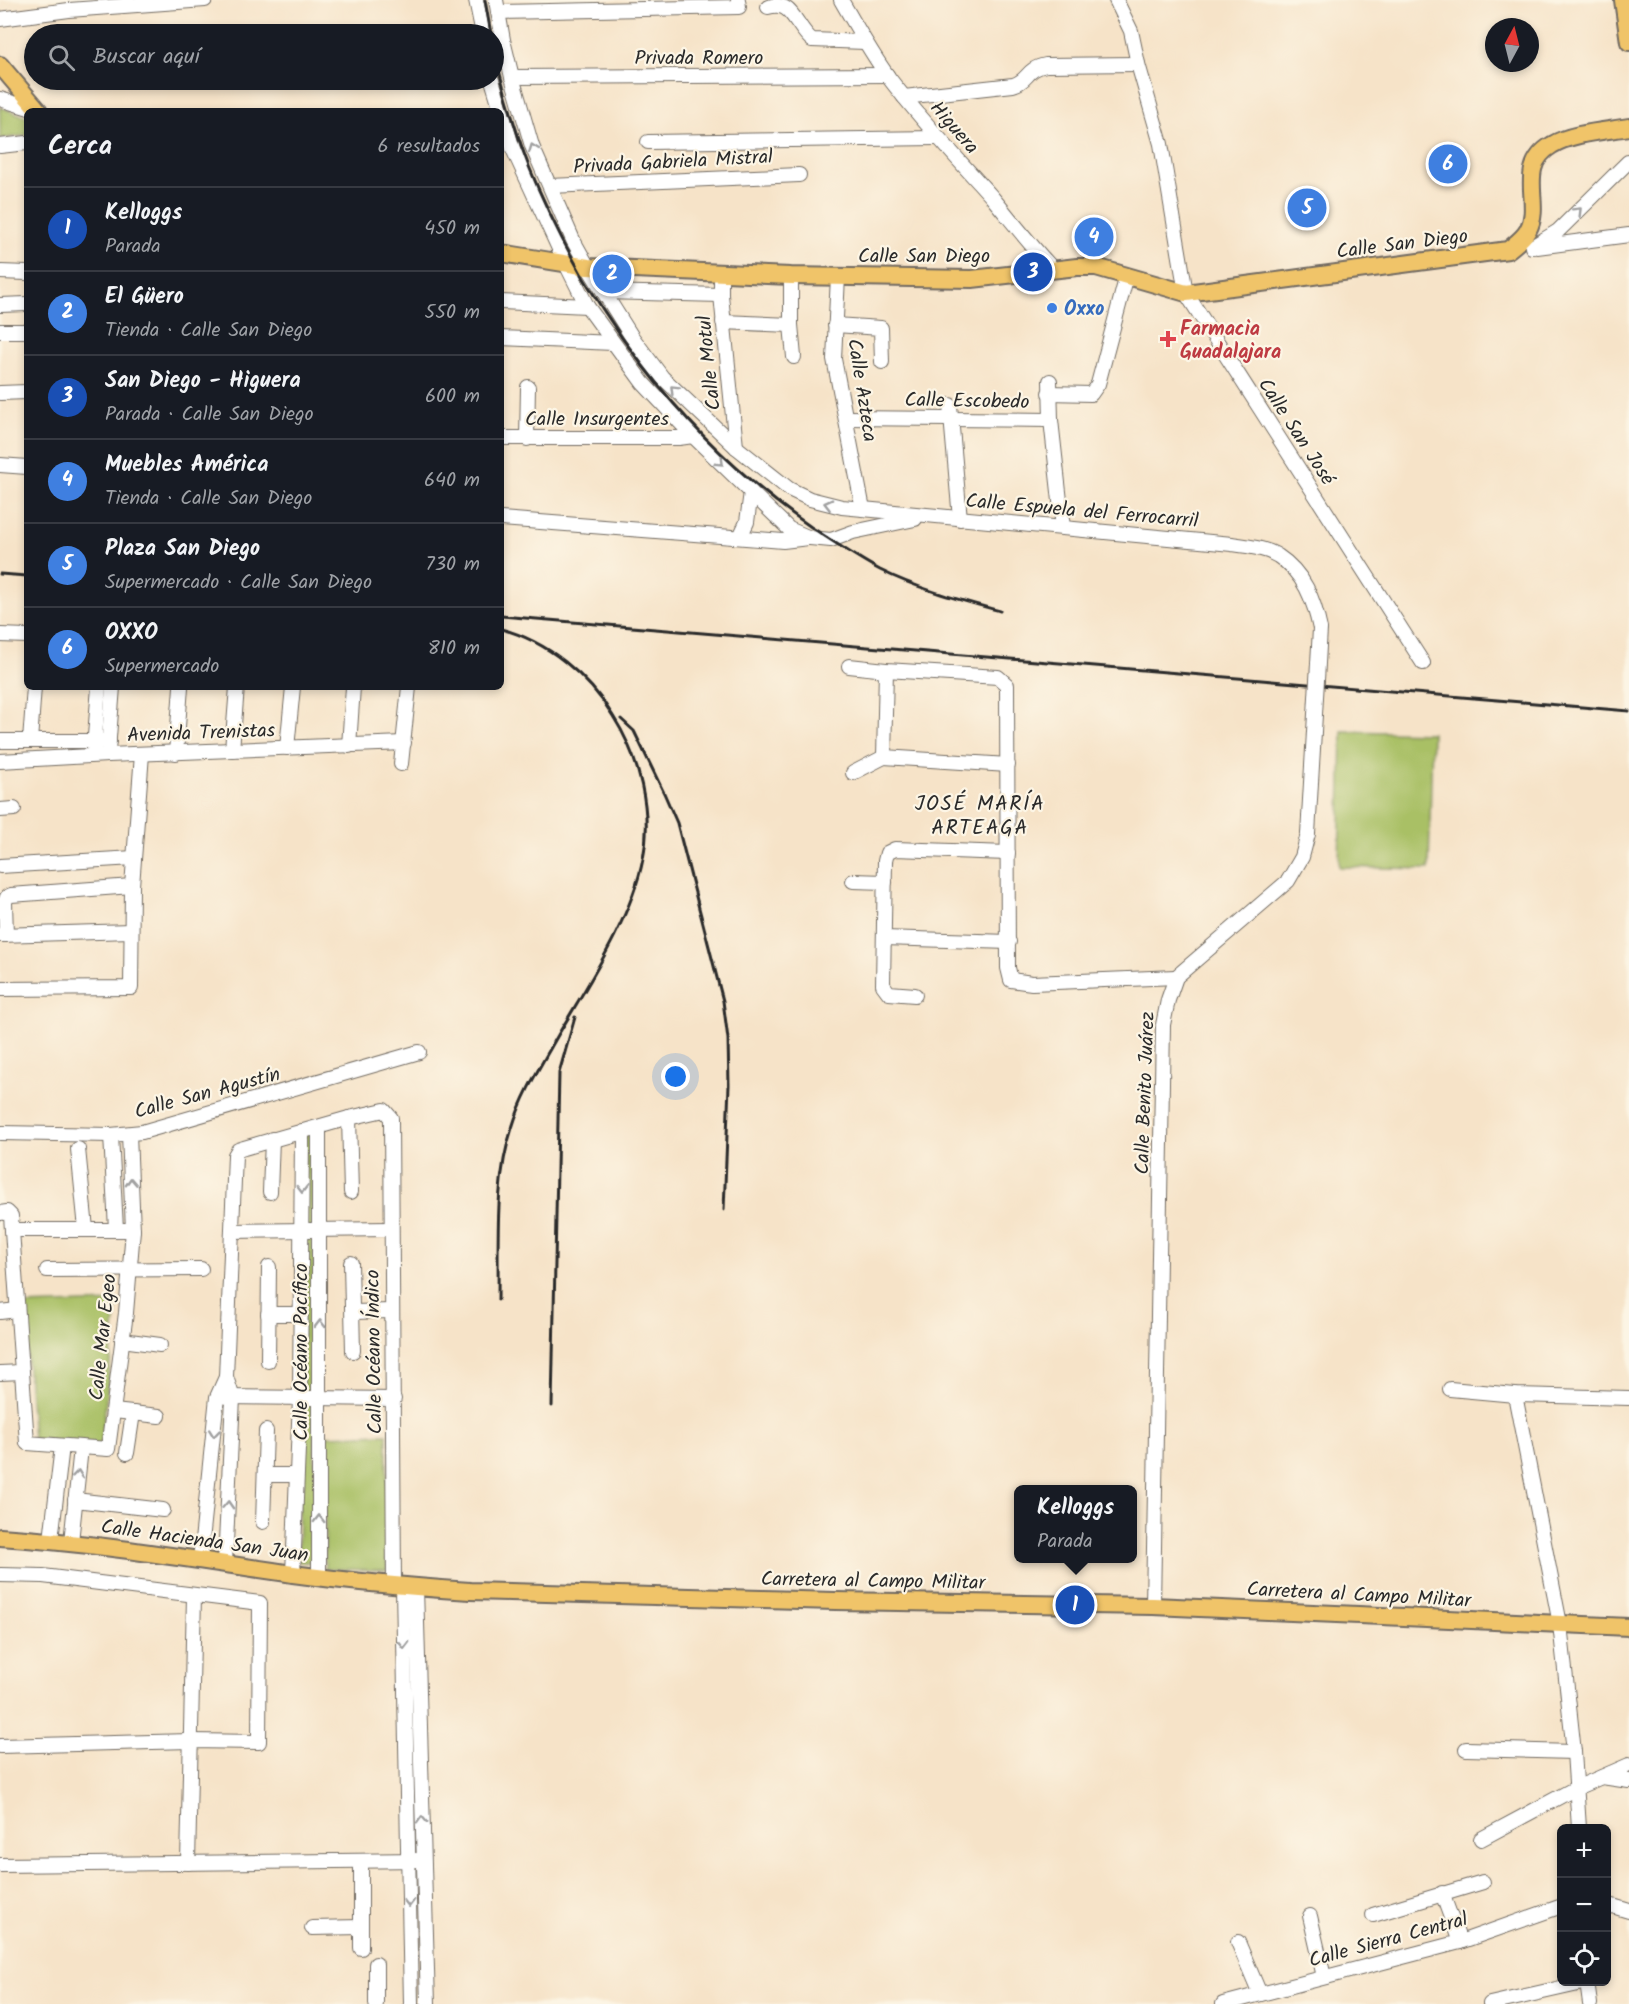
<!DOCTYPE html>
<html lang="es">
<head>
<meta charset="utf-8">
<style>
	:root { --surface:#171b24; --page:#242831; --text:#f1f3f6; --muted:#9ea1a6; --line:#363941; --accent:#d690ce }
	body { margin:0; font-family:Kalam,sans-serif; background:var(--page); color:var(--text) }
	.controls { position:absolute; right:18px; bottom:18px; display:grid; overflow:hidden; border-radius:9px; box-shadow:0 3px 9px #0003 }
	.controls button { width:54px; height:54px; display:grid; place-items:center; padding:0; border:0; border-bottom:2px solid var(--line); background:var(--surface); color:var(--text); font:30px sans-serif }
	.compass { position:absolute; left:1485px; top:18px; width:54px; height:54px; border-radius:50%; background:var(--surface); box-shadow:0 3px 9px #0003; rotate:7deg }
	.you { position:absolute; left:676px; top:1077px; width:21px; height:21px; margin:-15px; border:4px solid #fff; border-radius:50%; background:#1a73e8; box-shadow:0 0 0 9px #1a73e833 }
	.badge { display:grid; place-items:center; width:39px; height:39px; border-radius:50%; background:var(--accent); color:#fff; font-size:20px; font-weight:700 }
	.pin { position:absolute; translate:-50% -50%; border:3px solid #fff; box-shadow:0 2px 6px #0006 }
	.popup { position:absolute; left:1014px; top:1485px; width:123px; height:78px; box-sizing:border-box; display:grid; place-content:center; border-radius:9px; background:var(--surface); filter:drop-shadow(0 2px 4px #0005); font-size:20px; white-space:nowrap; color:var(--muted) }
	.popup b { font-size:22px; color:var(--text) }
	.popup::after { content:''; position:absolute; left:50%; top:100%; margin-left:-12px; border:12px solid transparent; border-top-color:var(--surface) }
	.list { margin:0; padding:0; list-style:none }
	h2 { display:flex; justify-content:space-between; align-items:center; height:78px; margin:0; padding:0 24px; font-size:26px }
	h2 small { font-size:20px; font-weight:400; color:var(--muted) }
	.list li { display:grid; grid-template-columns:39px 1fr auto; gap:18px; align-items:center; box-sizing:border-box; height:84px; padding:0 24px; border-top:2px solid var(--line) }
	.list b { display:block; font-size:22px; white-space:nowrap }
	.list p { margin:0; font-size:20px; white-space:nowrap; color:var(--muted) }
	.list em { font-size:20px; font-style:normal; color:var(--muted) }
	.icon { flex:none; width:33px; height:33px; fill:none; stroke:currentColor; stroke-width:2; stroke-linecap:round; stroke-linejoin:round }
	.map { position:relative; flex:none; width:1629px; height:2004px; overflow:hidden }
	.search { position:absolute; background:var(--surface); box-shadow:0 3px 9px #0003; left:24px; top:24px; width:480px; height:66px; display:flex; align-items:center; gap:15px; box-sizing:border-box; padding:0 21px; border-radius:33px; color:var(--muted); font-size:22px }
	.panel { position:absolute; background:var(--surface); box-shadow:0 3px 9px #0003; left:24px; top:108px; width:480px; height:582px; border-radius:9px }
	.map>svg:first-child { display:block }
</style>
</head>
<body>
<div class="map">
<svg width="1629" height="2004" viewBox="0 0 1629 2004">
	<rect width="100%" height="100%" fill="#fcf5e5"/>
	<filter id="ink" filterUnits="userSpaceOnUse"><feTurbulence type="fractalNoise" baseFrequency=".0167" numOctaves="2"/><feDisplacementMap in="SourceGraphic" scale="12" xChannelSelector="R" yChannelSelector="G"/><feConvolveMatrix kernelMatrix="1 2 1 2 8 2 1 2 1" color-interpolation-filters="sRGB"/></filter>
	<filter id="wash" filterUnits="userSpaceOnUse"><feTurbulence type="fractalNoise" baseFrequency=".008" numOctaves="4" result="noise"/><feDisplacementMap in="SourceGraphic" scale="24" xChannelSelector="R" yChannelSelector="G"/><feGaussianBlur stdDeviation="1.35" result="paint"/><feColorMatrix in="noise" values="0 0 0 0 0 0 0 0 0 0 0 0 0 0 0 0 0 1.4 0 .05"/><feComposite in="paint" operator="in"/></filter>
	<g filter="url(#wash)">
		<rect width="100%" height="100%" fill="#f6e3c8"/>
		<g fill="#a9c065" stroke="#6a7648" stroke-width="1.5">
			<path d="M0,107l27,10v18l-27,4z"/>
			<path d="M1342,731l90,2 -3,136 -90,-2z"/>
			<path d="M314,1131l1,432 -17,-1 7,-429z"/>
			<path d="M117,1302l-16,143 -68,-6 -10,-134z"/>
			<path d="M387,1434v136l-62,-1v-133z"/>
		</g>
	</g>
	<g filter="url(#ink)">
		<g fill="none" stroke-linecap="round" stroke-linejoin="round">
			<defs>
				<g id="minor">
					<path d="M476,0l7,34"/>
					<path d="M496,0l7,40 9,37 20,69 41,94 15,27 44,70 30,40 74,70 53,42 21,10 32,8 390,37c15,2 33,4 46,12 26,17 36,44 42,73"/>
					<path d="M841,0c15,26 30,53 48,78 32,42 67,79 102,118 21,25 40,50 62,73"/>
					<path d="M1116,0l15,31 7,33 23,80 25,149 237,370"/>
					<path d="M768,7c4,-1 10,-2 15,0 10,3 18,25 29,33l53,2"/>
					<path d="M498,12l241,-5 -1,-7"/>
					<path d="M0,19l69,-9 136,-10"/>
					<path d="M512,77l375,-2"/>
					<path d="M492,80l21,69 53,115 21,42 56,77 50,53 96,93 21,9 21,2 22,-8 62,-13"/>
					<path d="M904,97l109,-12c16,-4 12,-16 33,-20l92,-1"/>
					<path d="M0,99l39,12"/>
					<path d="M648,142l289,-4"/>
					<path d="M0,146l27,-3"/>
					<path d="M550,186l249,-11"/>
					<path d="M1532,247l26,-16 70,-69"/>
					<path d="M1537,247l92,-12"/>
					<path d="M0,272l27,1"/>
					<path d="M721,274v21l15,152"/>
					<path d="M791,276v49l3,32"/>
					<path d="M838,276l-4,83 29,150"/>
					<path d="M604,292l117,3"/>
					<path d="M501,302l86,4"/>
					<path d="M0,305l27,-1"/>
					<path d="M723,322l68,3"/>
					<path d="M835,325l46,3 1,34"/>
					<path d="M0,331h27"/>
					<path d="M501,338l112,5"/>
					<path d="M1050,381l1,39 12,108"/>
					<path d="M0,393l27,-1"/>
					<path d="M1049,393l42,1 7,-10 29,-109"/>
					<path d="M950,405l10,114"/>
					<path d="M846,418l205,2"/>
					<path d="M501,438h178l14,-2"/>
					<path d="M527,439l1,-52"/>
					<path d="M0,465l27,2"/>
					<path d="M501,519l282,22 25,-3"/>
					<path d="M740,537l7,-15 4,-30"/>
					<path d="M0,635l27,1"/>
					<path d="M849,666l37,4 112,7 9,8 1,283 3,12 21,3 144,-6"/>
					<path d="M0,741h109"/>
					<path d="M30,741l4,-54"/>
					<path d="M349,746l4,-59"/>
					<path d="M94,748l5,-61"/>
					<path d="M287,748l6,-61"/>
					<path d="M108,750l5,-63"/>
					<path d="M232,750l5,-63"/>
					<path d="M176,753l5,-66"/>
					<path d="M884,757l124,8"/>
					<path d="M884,757l2,-87"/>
					<path d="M0,761l108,-6 296,-12"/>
					<path d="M401,764l8,-77"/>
					<path d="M853,773l31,-16"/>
					<path d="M0,810l14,-1"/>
					<path d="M0,866l134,-8"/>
					<path d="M853,881l32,1"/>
					<path d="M0,935l131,-4"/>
					<path d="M6,935l-1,-33 2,-5 4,-2 121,-9"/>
					<path d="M884,938l125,4"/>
					<path d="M0,989l131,-1 1,-102 10,-132"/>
					<path d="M915,995l-26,-2 -6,-8 2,-124 2,-8 8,-4 113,4"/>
					<path d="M349,1118l2,74"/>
					<path d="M0,1133l111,2 31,-3 277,-80"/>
					<path d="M111,1135l5,94"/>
					<path d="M78,1149l8,80"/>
					<path d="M270,1192l2,-53"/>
					<path d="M0,1213l7,-1 4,4 16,227 81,6 18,-136 7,-83 -4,-96"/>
					<path d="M12,1230h121"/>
					<path d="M232,1231l159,-2"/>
					<path d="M351,1263l2,88"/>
					<path d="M47,1270l154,-1"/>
					<path d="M0,1312l17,-2"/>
					<path d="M353,1312l39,-1"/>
					<path d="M268,1314h33"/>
					<path d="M122,1340l38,5"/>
					<path d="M268,1361l1,-94"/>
					<path d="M0,1373l22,-1"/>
					<path d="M1450,1389l65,6 114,3"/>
					<path d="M1515,1395l45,229 14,128 5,76"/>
					<path d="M226,1397l168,2"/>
					<path d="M114,1411l45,5"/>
					<path d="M127,1453l6,-40"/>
					<path d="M265,1475h31"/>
					<path d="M75,1500l88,10"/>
					<path d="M263,1522l3,-91"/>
					<path d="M51,1540l11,-94"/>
					<path d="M71,1542l10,-94"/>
					<path d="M200,1560l17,-163 9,-20 9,-222 3,-5 6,-2 105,-30 35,-8 7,8 3,468"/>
					<path d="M225,1563l8,-165 -7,-21"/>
					<path d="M293,1574l7,-176 2,-267"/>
					<path d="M0,1575l43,1 217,27 -1,139 -69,-1 -190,5"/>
					<path d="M319,1577v-450"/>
					<path d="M403,1587l8,417"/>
					<path d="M416,1588l12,416"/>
					<path d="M1153,1606l10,-581 5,-25 8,-23 112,-96 14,-24 6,-23"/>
					<path d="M1466,1749l108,3"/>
					<path d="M1602,1777l27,4"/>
					<path d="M1481,1839l95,-51 53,-23"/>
					<path d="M188,1863l6,-267"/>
					<path d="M0,1865l423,-5"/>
					<path d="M1442,1893l18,49"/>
					<path d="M1606,1904l23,7"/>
					<path d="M1373,1915l110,-33"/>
					<path d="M1310,1916l14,61"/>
					<path d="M312,1928l49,-1"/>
					<path d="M1238,1942l22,52"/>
					<path d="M361,1948v-87"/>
					<path d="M1587,1982l3,22"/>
					<path d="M376,2004v-40"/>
					<path d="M1223,2004l237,-62 102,-36"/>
					<path d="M1490,2004l97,-22"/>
				</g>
				<g id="major">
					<path d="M1623,0l6,42"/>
					<path d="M0,65l39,46"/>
					<path d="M501,253l87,14 203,9 181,3 105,-12h19l90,26 322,-43c7,-6 16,-12 20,-20 15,-27 -13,-63 24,-85 19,-12 54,-14 77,-18"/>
					<path d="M0,1537c98,6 196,23 293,37 59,8 118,13 177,17l365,10 318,5 476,21"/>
				</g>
			</defs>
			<use href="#minor" stroke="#726b62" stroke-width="16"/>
			<use href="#major" stroke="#726b62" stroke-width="20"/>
			<use href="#minor" stroke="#fff" stroke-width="14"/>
			<use href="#major" stroke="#f0c469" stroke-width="16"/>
			<g stroke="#2b2b2b" stroke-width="3">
				<path d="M485,0l6,34"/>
				<path d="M494,52c10,37 20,76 34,112 58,145 155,274 283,363 23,15 45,30 69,43 38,19 80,30 120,41"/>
				<path d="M0,574l27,2"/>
				<path d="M501,616l1128,95"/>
				<path d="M621,719l13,12 30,62 13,30 46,178 5,38 1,46 -5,125"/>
				<path d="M498,1300c1,-57 -4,-118 14,-172 10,-33 29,-63 46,-93 30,-51 74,-118 85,-176 10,-48 -4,-102 -30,-143 -24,-40 -66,-75 -112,-87"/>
				<path d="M552,1406l7,-333 16,-56"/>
			</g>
			<defs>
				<path id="minor-bridge" d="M1308,834l12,-205"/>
			</defs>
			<use href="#minor-bridge" stroke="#726b62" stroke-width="16" stroke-linecap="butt"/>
			<use href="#minor-bridge" stroke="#fff" stroke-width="14"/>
		</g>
		<defs><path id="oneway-chevron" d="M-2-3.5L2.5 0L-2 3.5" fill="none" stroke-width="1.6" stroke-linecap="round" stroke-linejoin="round" transform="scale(1.5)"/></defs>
		<g stroke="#a0a0a0">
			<use href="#oneway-chevron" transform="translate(533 148) rotate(-111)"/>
			<use href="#oneway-chevron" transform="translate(1578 211) rotate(-45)"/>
			<use href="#oneway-chevron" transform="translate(674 389) rotate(-135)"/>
			<use href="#oneway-chevron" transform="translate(720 462) rotate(44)"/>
			<use href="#oneway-chevron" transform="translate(828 504) rotate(-166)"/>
			<use href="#oneway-chevron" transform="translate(131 1182) rotate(-93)"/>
			<use href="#oneway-chevron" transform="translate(302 1189) rotate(90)"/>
			<use href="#oneway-chevron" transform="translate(320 1324) rotate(-90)"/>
			<use href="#oneway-chevron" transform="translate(214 1433) rotate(96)"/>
			<use href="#oneway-chevron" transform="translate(78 1474) rotate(-84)"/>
			<use href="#oneway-chevron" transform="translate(228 1505) rotate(-87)"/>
			<use href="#oneway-chevron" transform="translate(319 1519) rotate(-90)"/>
			<use href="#oneway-chevron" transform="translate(404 1645) rotate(89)"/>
			<use href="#oneway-chevron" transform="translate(422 1820) rotate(-92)"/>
			<use href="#oneway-chevron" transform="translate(409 1903) rotate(89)"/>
		</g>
	</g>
	<circle fill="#3f7fe0" stroke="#fcf5e5" stroke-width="2" cx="1052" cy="308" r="6"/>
	<path fill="#e0444e" stroke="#fcf5e5" stroke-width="2" d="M1165 330h6v6h6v6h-6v6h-6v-6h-6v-6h6z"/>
	<g text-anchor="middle" stroke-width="4.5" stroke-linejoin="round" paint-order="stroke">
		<g font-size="20" fill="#2b2b2b" stroke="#fcf5e5">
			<text x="699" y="64">Privada Romero</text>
			<text transform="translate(955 127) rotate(49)" y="7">Higuera</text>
			<text transform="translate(673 161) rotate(-3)" y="7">Privada Gabriela Mistral</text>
			<text transform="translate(1402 243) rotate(-7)" y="7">Calle San Diego</text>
			<text x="924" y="262">Calle San Diego</text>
			<text transform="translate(708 363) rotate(-96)" y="7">Calle Motul</text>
			<text transform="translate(863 390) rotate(81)" y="7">Calle Azteca</text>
			<text transform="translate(967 400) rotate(1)" y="7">Calle Escobedo</text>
			<text x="597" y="425">Calle Insurgentes</text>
			<text transform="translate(1297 431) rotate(57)" y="7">Calle San José</text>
			<text transform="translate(1082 510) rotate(5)" y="7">Calle Espuela del Ferrocarril</text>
			<text transform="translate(201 732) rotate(-2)" y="7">Avenida Trenistas</text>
			<text transform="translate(207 1092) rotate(-15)" y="7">Calle San Agustín</text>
			<text transform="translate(1144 1093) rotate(-88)" y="7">Calle Benito Juárez</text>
			<text transform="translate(102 1337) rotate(-84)" y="7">Calle Mar Egeo</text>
			<text transform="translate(300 1352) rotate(-90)" y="7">Calle Océano Pacífico</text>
			<text transform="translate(373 1352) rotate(-91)" y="7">Calle Océano Índico</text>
			<text transform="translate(205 1540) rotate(8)" y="7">Calle Hacienda San Juan</text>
			<text transform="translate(873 1580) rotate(1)" y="7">Carretera al Campo Militar</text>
			<text transform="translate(1359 1594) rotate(3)" y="7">Carretera al Campo Militar</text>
			<text transform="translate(1388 1939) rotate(-15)" y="7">Calle Sierra Central</text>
		</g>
		<g font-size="20" font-weight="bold" fill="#366cbe" stroke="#fcf5e5" text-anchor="start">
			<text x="1064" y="315">Oxxo</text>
		</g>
		<g font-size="20" font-weight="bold" fill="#be3a42" stroke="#fcf5e5" text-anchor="start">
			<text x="1180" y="335">Farmacia<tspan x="1180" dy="23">Guadalajara</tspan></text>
		</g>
		<g font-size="21" letter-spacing="1.5" fill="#2b2b2b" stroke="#fcf5e5">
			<text x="980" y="810">JOSÉ MARÍA<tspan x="980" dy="24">ARTEAGA</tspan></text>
		</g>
	</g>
</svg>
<div class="controls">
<button>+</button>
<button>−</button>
<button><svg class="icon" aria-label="locate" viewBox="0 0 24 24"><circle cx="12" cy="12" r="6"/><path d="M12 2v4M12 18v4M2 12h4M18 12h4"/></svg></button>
</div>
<svg class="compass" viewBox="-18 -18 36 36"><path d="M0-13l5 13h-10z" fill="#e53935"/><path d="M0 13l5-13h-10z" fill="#9ea1a6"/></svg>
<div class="you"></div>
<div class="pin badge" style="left:1075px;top:1605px;background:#1a4fb4">1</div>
<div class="popup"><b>Kelloggs</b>Parada</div>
<div class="pin badge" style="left:612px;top:274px;background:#3f7fe0">2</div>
<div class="pin badge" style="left:1033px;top:272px;background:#1a4fb4">3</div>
<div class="pin badge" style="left:1094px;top:237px;background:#3f7fe0">4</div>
<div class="pin badge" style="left:1307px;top:208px;background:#3f7fe0">5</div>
<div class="pin badge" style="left:1448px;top:164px;background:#3f7fe0">6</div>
<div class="search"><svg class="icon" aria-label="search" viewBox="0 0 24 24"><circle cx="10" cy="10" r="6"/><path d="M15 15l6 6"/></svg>Buscar aquí</div>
<section class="panel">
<h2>Cerca<small>6 resultados</small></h2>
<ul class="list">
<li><span class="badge" style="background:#1a4fb4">1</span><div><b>Kelloggs</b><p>Parada</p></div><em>450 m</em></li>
<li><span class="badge" style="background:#3f7fe0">2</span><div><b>El Güero</b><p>Tienda · Calle San Diego</p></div><em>550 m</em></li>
<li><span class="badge" style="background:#1a4fb4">3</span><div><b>San Diego - Higuera</b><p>Parada · Calle San Diego</p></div><em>600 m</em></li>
<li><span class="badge" style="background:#3f7fe0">4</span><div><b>Muebles América</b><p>Tienda · Calle San Diego</p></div><em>640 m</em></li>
<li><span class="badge" style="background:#3f7fe0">5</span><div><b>Plaza San Diego</b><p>Supermercado · Calle San Diego</p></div><em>730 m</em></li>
<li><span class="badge" style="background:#3f7fe0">6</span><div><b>OXXO</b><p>Supermercado</p></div><em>810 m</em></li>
</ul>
</section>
</div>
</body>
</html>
